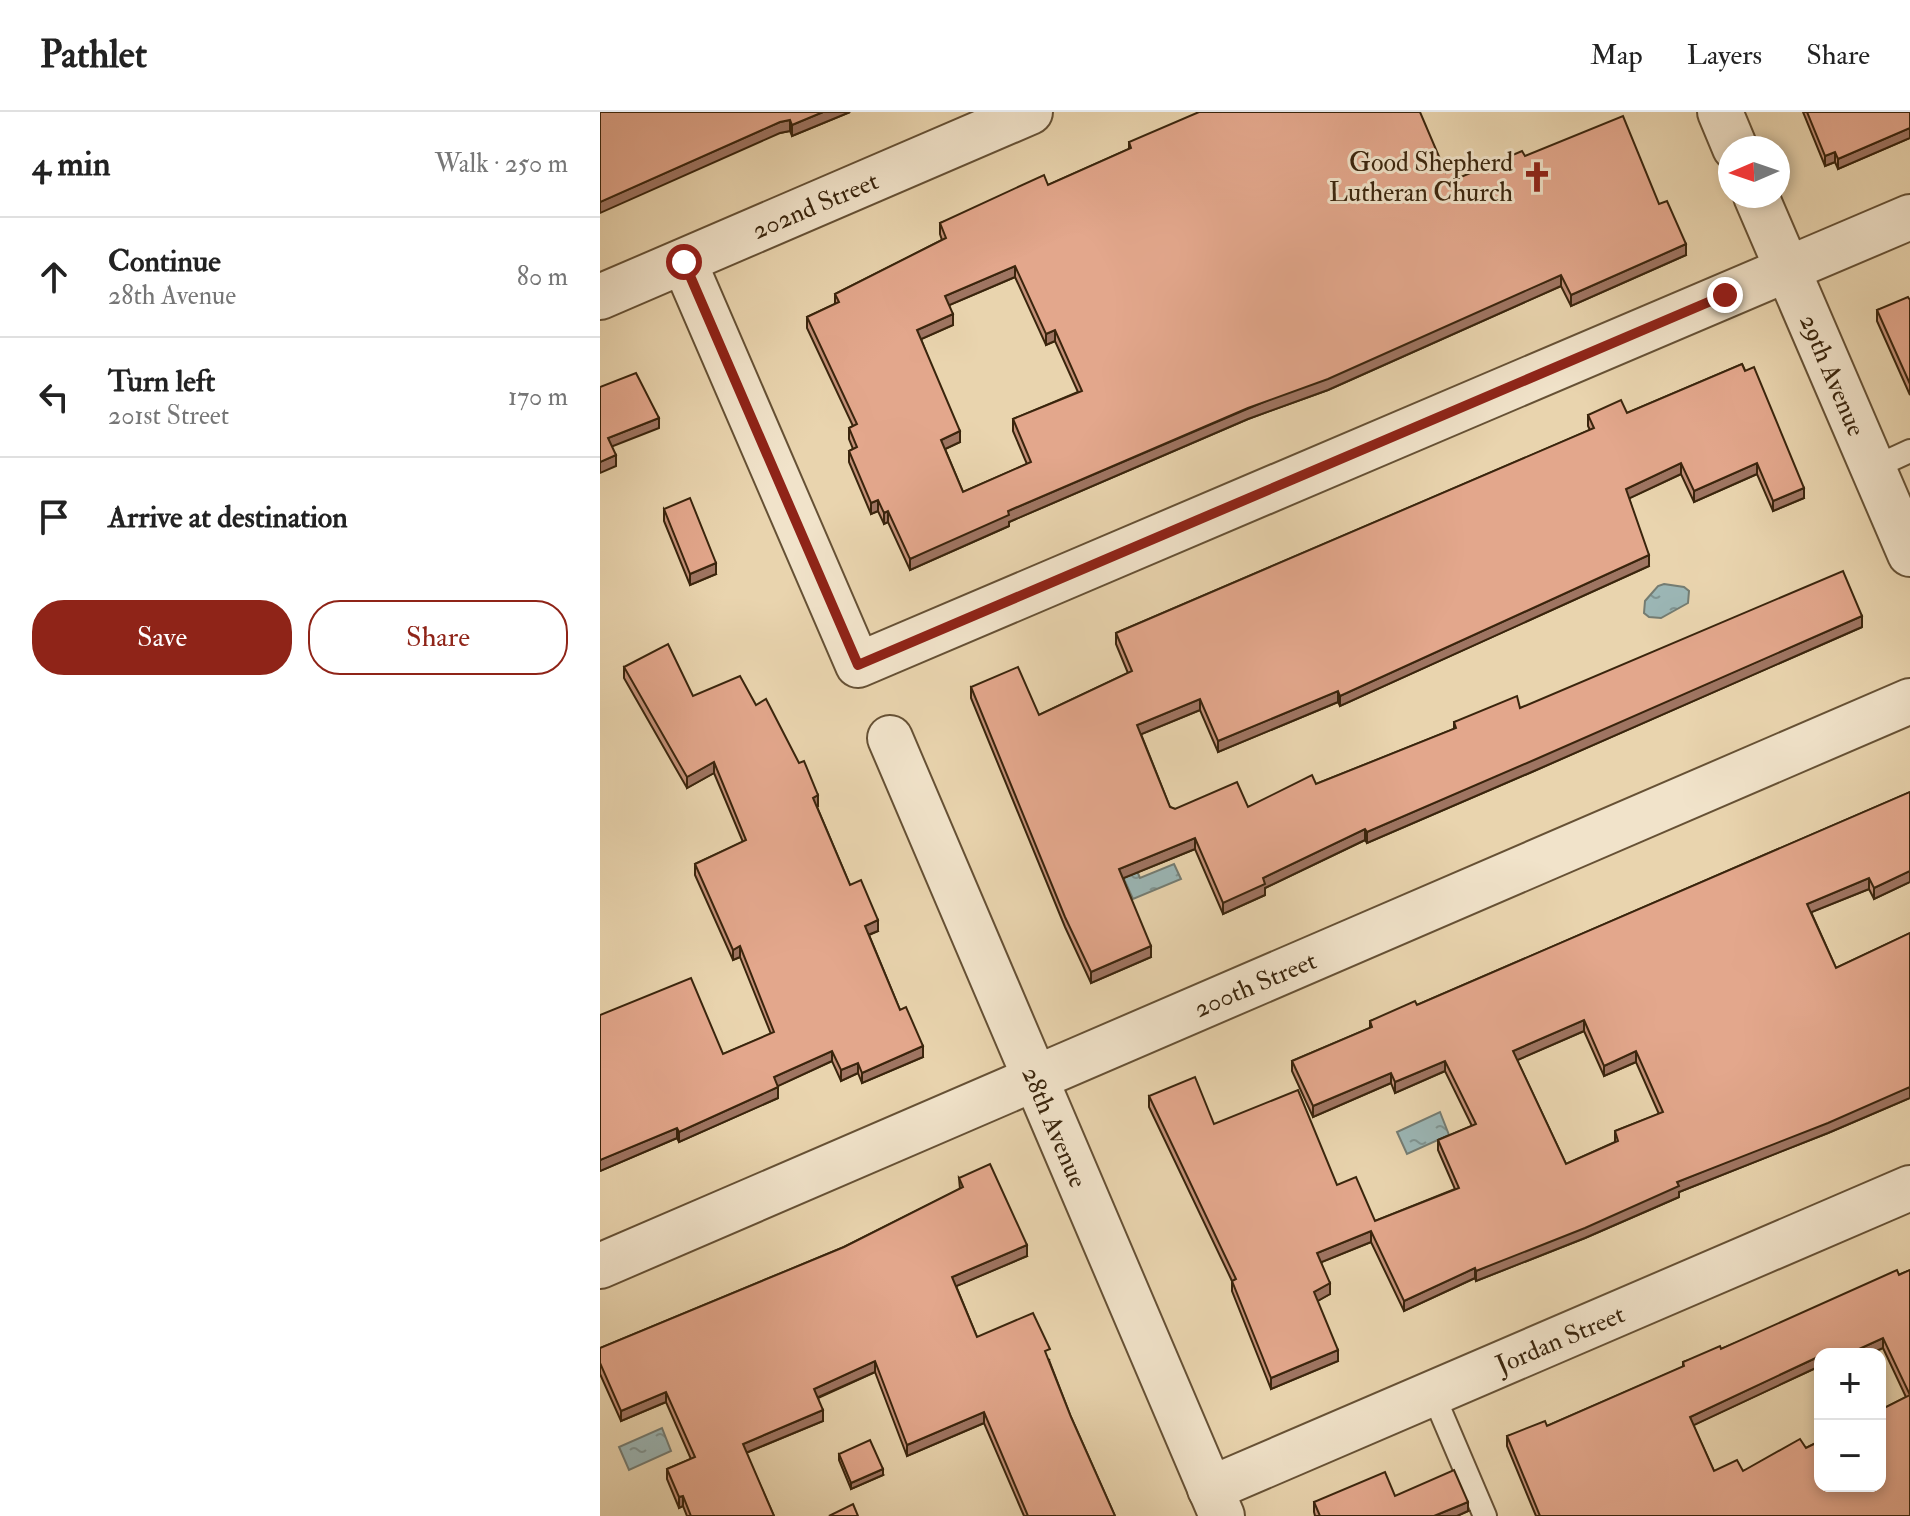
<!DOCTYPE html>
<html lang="en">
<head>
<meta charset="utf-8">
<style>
	:root { --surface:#fff; --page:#f2f2f2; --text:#222; --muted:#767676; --line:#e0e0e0; --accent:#8f2418 }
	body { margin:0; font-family:"IM FELL Double Pica",serif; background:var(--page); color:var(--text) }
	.controls { position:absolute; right:24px; bottom:24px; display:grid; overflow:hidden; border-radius:16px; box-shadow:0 4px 12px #0003 }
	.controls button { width:72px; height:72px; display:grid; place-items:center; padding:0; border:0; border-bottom:2px solid var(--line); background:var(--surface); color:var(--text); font:40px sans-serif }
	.compass { position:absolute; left:1118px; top:24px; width:72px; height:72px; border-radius:50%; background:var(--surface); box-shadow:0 4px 12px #0003; rotate:268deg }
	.stop { position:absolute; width:24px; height:24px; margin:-18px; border:6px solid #8f2418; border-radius:50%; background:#fff }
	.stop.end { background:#8f2418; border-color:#fff; box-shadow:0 2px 8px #0008 }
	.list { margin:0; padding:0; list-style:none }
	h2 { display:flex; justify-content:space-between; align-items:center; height:104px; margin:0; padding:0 32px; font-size:34px }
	h2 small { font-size:26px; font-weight:400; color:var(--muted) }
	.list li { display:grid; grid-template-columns:52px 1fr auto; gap:24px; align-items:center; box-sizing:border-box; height:120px; padding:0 32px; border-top:2px solid var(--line) }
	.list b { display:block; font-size:30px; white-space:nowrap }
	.list p { margin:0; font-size:26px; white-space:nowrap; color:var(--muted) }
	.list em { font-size:26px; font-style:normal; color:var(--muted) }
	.actions { display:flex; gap:16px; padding:24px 32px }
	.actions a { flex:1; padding:18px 0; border:2px solid var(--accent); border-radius:32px; text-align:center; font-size:28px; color:var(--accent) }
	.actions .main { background:var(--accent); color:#fff }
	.icon { flex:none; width:44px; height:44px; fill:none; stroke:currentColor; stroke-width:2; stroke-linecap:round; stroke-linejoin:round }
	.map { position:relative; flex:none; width:1310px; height:1404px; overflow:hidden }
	header { display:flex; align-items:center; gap:48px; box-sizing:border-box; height:112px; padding:0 40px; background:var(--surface); border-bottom:2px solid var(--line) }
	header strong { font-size:38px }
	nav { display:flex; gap:44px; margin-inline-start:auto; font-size:28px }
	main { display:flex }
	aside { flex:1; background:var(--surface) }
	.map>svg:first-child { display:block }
</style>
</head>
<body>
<header>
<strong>Pathlet</strong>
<nav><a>Map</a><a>Layers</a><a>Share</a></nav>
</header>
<main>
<aside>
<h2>4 min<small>Walk · 250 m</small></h2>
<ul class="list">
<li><svg class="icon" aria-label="ahead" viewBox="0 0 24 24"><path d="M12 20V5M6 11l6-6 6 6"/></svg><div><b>Continue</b><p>28th Avenue</p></div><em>80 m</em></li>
<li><svg class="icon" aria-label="left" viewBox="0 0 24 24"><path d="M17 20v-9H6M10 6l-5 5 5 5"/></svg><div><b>Turn left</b><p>201st Street</p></div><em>170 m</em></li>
<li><svg class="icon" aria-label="arrive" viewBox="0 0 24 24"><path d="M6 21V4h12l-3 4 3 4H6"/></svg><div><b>Arrive at destination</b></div></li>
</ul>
<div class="actions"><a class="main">Save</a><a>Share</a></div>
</aside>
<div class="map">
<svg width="1310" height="1404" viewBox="0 0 1310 1404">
	<defs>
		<pattern id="water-ripples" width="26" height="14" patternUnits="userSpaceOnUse" patternTransform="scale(2)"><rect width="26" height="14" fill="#9bb6b5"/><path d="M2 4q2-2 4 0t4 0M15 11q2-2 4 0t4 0" fill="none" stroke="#7f9492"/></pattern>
	</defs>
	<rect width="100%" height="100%" fill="#e9d4ae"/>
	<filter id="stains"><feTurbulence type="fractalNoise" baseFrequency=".0025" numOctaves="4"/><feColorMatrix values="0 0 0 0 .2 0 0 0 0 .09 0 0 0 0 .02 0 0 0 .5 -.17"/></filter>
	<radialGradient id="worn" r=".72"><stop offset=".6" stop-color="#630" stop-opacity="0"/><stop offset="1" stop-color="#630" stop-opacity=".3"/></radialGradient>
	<g fill="url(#water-ripples)" stroke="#747c72" stroke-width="2">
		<path d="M1064,472l20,3 5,4 -1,12 -27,15 -12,-1 -5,-4 1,-12 13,-15z"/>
		<path d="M574,752l7,15 -48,20 -10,-22 14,-6 3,7z"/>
		<path d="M840,1000l9,23 -42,19 -10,-22z"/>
		<path d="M62,1316l9,23 -42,19 -10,-23z"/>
	</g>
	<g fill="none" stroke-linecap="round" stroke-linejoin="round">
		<defs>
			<g id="lane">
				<path d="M1273,356l37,-17"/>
				<path d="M833,1282l52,122"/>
			</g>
			<g id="street">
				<path d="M1120,0l15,36"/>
				<path d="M1156,84l154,358"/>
				<path d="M84,150l174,403 1052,-448"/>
				<path d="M0,185l430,-185"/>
				<path d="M290,626l332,778"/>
				<path d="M0,1154l1310,-565"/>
				<path d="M610,1377l700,-301"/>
			</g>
		</defs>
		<use href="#lane" stroke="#665135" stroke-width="26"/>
		<use href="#street" stroke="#665135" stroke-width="48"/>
		<use href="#lane" stroke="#f1e3ca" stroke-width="22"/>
		<use href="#street" stroke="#f1e3ca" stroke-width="44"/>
	</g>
	<g fill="#c39078" stroke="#3a250d" stroke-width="2" fill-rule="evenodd">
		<path d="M0,0h250l-58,24 -2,-5 -10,2z"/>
		<path d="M1203,0h107v26l-72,31 -3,-7 -10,4z"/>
		<path d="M529,30l317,31 8,7 71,-24 134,48 27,51 -115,51 -10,-20 -233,104 -80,29 -239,103v4l-99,44 -22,-48 -4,2 -6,-13 -7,3 -22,-52v-11l4,-2 -4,-10v-11l4,-2 -46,-98v-11l28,-13v-10l107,-54 -2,-6v-11l108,-38 81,-36zM415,165l31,68 9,-4 23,51 -65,27v12l14,33 -64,28 -18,-43 15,-7 -39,-103 32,-14 -4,-20z"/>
		<path d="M1310,188v95l-33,-74v-11z"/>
		<path d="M1142,252l62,134 -31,13 -16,-37 -63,28 -13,-28 -52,24 20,68 -309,140 -2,-4 -120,50 -18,-42 -59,24 29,73 5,2 73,-2 68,-23 138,-55v-7l66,-14 342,-81 -328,144 -167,72 -2,-3 -100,48v7l-42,19 -28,-65 -72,29 28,79 -60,26 -26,-56 -94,-229v-11l68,28 89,-42 -12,-29v-11l474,-203 -2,-4v-11l39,-2z"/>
		<path d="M64,397l52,65 -26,11 -26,-64z"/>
		<path d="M24,555l69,29 63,9 62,101 -1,1 33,78 28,46 -9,4 31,75 23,47 -61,26 -4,-10 -17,8 -9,-20 -55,25 1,12 -99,44 -2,-4 -77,33 123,-117 48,-20 -31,-77 -7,3 -38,-85v-11l48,-22 -29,-69 -27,15 -63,-110z"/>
		<path d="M1310,680v90l-36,17 -5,-10 -58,23 25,56 74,-35v165l-82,35 -149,59v5l-94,41 -109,43 -1,-3 -71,33 -33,-69 -50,20 9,32 -13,7 21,60 -67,28 -39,-98v-10l-83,-174v-11l65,28 123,61 38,36 80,-32 -17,-39v-10l34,-14 -27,-55 -50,22 -4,-10 -78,34 -21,-46v-10l78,-33v-7l47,-16zM984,919l20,45 32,-14 23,52 -44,17v11l-49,22 -49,-104z"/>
		<path d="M359,1066l68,78 -71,30 21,51 73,23h-1l22,57 44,99h-91l-40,-93 -77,33 -32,-84 -57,26 5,23 -77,32 28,63h-87l-4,-10 -4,2 -12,-29v-10l24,-10 -25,-57 -45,19 -21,-47v-26l244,-101 116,-58z"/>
		<path d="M1310,1158v246h-374l-29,-70v-10l40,-10 136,-59v-5l38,-13zM1283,1236l23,49 -100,51 -63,23h-29l-21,-46 127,-59v-12z"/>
		<path d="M239,1342l44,21 -32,14 -12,-29z"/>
		<path d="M795,1384l73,15 -11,5h-142l-1,-4v-10z"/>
	</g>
	<g fill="#9f7562" stroke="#3a250d" stroke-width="2">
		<path d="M223,0h27l-58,24v-11z"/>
		<path d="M190,8v11l-10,2 -180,80v-11l180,-80z"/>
		<path d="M1310,16v10l-72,31v-10z"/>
		<path d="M1235,40v10l-10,4v-10z"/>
		<path d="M1086,132v11l-115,51v-11z"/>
		<path d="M415,154v11l-70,30v-11z"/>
		<path d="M961,163v11l-233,104 -80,29 -239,103v4l-99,44v-11l98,-48z"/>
		<path d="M353,202v11l-36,16v-11z"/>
		<path d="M455,218v11l-9,4v-11z"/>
		<path d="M59,306v10l-51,20v-10z"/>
		<path d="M360,319v11l-19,9v-11z"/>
		<path d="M16,343v11l-16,7v-11z"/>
		<path d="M1081,351v11l-55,26v-11z"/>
		<path d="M1157,351v11l-63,28v-11z"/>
		<path d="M1204,376v10l-31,13v-10z"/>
		<path d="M278,388v11l-7,3v-11z"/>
		<path d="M288,399v11l-4,2v-11z"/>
		<path d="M1049,443v11l-309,140v-10z"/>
		<path d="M116,451v11l-26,11v-11z"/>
		<path d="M1262,504v11l-328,144 -167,72v-11z"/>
		<path d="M738,579v11l-120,50v-11z"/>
		<path d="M600,587v11l-63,26v-11z"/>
		<path d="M114,650v11l-27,15v-11z"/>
		<path d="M218,683v11l-5,2v-10z"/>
		<path d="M765,717v11l-100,48v7l-42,19v-11l40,-25z"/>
		<path d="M595,726v11l-76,31v-11z"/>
		<path d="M1310,759v11l-36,17v-11z"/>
		<path d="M1269,766v11l-62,25v-10z"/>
		<path d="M278,808v11l-13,5v-10z"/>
		<path d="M140,834v11l-7,3v-10z"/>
		<path d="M551,834v11l-60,26v-11z"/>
		<path d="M984,908v11l-71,31v-11z"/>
		<path d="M323,934v11l-61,26v-10z"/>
		<path d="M232,939v10l-58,27v-11z"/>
		<path d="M1036,939v11l-32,14v-10z"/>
		<path d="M845,949v10l-50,22v-11z"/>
		<path d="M258,951v10l-17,8v-11z"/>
		<path d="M791,961v10l-78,34v-11z"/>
		<path d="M178,975v11l-99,44v-10z"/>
		<path d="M1310,975v11l-82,35 -149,59v5l-94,41 -109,43v-10l201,-89z"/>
		<path d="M77,1016v10l-77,33v-11z"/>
		<path d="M771,1119v11l-54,22v-11z"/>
		<path d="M427,1133v11l-75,32v-11z"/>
		<path d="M875,1156v10l-71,33v-10z"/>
		<path d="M730,1171v11l-16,9v-11z"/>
		<path d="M1283,1226v10l-13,6h-22z"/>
		<path d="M738,1238v11l-67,28v-11z"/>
		<path d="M1220,1244v10l-130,61v-10z"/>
		<path d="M275,1249v11l-61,27v-10z"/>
		<path d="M66,1280v10l-45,19v-10z"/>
		<path d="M223,1298v11l-80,33v-10z"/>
		<path d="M384,1300v11l-77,33v-11z"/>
		<path d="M283,1357v6l-32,14v-6z"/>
		<path d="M83,1384v10l-4,2v-11z"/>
		<path d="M868,1390v9l-11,5h-23z"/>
	</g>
	<g fill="#e3a78c" stroke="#3a250d" stroke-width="2" fill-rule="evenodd">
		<path d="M0,0h223l-31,13 -2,-5 -10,2 -180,80z"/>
		<path d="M599,0h221l26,61 8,-3v10l68,-29 3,5 98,-40 36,88 8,-3 19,43 -115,51 -10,-20 -233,104 -80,29 -240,103 1,4 -99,44 -22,-48 -4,2 -6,-13 -7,3 -22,-52 8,-4 -8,-19 8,-4 -50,-107 32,-15 -4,-8 111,-56 -6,-15 104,-48 4,10 83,-37 -2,-6zM415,154l31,68 9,-4 27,61 -69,28 18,43 -68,30 -22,-52 19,-9 -43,-101 36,-16 -8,-18z"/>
		<path d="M1207,0h103v16l-72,31 -3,-7 -10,4z"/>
		<path d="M1308,185l2,3v84l-33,-74z"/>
		<path d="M1142,252l3,7 9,-4 50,121 -31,13 -16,-38 -63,28 -13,-28 -55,26 23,66 -309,141 -2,-5 -120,50 -18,-42 -63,26 33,82 5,2 62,-27 11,25 64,-32 4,9 140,-56 -2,-6 63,-26 3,12 323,-137 19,45 -328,144 -167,72 -2,-3 -102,49 2,6 -42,19 -28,-65 -76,31 32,77 -60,26 -26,-55 -94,-230 47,-20 21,48 93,-44 -16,-38 478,-205 -6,-13 33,-15 6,13z"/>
		<path d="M36,261l23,45 -51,20 8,17 -16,7v-75z"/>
		<path d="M90,386l26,65 -26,11 -26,-65z"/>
		<path d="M68,532l25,52 47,-20 16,29 10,-6 33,64 5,-2 14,34 -5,3 37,87 11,-5 17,40 -13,6 35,84 6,-3 17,39 -61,27 -4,-10 -17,7 -9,-19 -58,26 4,10 -99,45 -2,-4 -77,32v-145l91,-37 32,76 51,-22 -34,-86 -7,4 -38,-86 51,-24 -32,-78 -27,15 -63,-110z"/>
		<path d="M1310,680v79l-36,17 -5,-10 -62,26 29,64 74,-35v154l-82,36 -151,59 2,4 -94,42 -109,43 -1,-3 -71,33 -33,-70 -54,22 13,30 -16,9 24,58 -67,28 -39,-97 4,-2 -87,-183 46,-19 19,47 84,-34 39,95 19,-8 19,44 84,-33 -21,-48 38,-16 -31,-63 -50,21 -4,-9 -78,33 -21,-45 80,-34 -2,-6 45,-20 2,4zM984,908l20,46 32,-15 27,61 -48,19 3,10 -52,23 -53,-113z"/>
		<path d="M390,1052l37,81 -75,32 25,60 56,-24 17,36 -5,2 26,66 44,99h-87l-44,-104 -77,33 -32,-84 -61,28 9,21 -80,34 31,72h-83l-8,-20 -4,1 -12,-28 28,-12 -29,-65 -45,19 -21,-48v-15l244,-101 119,-60 -4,-9z"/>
		<path d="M1297,1158l2,5 11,-5v125l-27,-57 -35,16h-28v2l-130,61 24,54 23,-11 6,11 57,-32 6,9 14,-7v45h60v-76l30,-15v121h-370l-33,-80 38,-15 2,5 137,-60 -1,-4 37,-16 1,3z"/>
		<path d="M270,1328l13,29 -32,14 -12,-29z"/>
		<path d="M854,1358l14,32 -34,14h-114l-6,-14 71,-30 10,24z"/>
		<path d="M253,1392l5,12h-29z"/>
	</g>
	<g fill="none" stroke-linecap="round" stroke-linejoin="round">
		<path stroke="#8f2418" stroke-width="10" d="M84,150l174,403 867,-370"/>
	</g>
	<defs>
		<symbol id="church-bare" viewBox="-9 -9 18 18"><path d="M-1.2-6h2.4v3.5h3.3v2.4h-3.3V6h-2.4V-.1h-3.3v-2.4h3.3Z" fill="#8f2418" stroke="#f1e3ca" stroke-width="2.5" paint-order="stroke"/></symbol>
	</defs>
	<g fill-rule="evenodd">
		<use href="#church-bare" x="915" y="43" width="44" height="44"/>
	</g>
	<g text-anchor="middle" stroke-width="6" stroke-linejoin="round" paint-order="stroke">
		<g font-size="26" fill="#3a250d" stroke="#f1e3ca" text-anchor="end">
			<text x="913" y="59">Good Shepherd<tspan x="913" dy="30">Lutheran Church</tspan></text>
		</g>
		<g font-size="26" fill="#3a250d" stroke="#f1e3ca">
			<text transform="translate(215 93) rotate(-23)" y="9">202nd Street</text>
			<text transform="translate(1233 263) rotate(67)" y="9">29th Avenue</text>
			<text transform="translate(655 872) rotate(-23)" y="9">200th Street</text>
			<text transform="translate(455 1015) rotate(67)" y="9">28th Avenue</text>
			<text transform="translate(960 1227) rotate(-23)" y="9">Jordan Street</text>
		</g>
	</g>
	<rect width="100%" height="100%" filter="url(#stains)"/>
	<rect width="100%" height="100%" fill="url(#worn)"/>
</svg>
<div class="controls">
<button>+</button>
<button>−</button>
</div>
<svg class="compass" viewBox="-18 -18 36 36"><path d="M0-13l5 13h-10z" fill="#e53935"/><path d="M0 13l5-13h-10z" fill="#767676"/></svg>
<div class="stop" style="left:84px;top:150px"></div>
<div class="stop end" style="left:1125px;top:183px"></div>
</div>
</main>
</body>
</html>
